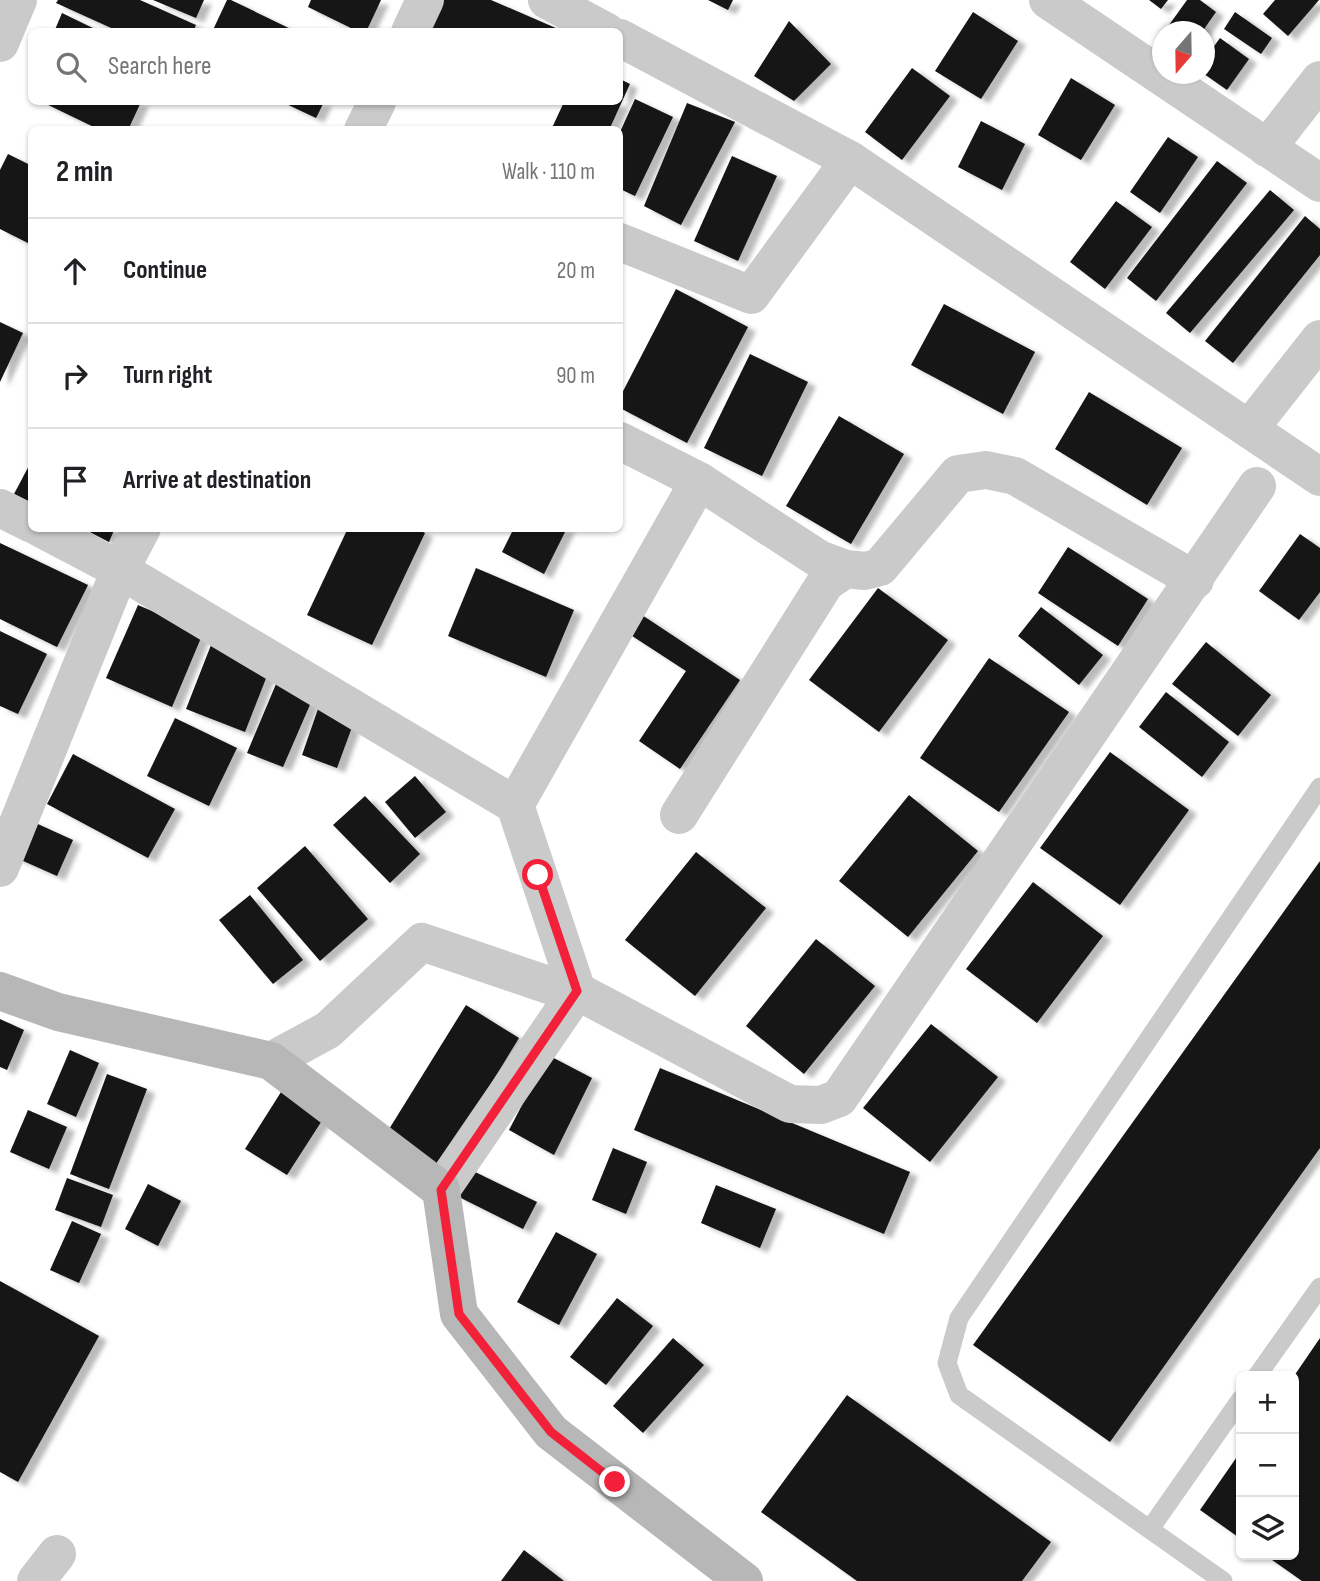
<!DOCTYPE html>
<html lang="en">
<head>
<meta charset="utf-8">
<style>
	:root { --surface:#fff; --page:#f2f2f2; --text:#202124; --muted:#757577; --line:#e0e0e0 }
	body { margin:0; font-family:"Sofia Sans Condensed",sans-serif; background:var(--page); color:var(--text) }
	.controls { position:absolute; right:21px; bottom:21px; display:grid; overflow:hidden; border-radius:10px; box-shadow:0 2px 5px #0004 }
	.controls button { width:63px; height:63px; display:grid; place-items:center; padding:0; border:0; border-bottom:2px solid var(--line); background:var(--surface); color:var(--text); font:35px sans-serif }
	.compass { position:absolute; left:1152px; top:21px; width:63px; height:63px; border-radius:50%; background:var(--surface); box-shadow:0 2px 5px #0004; rotate:200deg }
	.stop { position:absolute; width:21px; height:21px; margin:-16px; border:5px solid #f22139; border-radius:50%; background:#fff }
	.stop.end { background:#f22139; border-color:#fff; box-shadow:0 2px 7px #0008 }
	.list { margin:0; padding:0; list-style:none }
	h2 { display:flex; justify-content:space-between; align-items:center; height:91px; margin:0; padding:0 28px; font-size:30px }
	h2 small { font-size:23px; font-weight:400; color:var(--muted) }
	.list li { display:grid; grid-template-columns:46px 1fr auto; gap:21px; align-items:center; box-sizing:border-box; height:105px; padding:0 28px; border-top:2px solid var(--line) }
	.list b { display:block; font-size:26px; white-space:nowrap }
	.list em { font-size:23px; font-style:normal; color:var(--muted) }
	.icon { flex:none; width:38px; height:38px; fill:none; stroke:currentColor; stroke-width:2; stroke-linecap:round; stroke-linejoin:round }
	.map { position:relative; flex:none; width:1320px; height:1581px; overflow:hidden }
	.search { position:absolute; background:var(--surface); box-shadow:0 2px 5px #0004; left:28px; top:28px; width:595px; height:77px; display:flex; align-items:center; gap:18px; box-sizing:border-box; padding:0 24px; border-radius:10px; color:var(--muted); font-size:26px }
	.panel { position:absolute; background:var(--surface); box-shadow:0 2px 5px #0004; left:28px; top:126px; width:595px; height:406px; border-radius:10px }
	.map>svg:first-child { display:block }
</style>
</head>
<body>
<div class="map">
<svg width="1320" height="1581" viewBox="0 0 1320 1581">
	<defs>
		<filter id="shadow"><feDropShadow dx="8" dy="4.5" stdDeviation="2" flood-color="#0004"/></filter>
	</defs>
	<rect width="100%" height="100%" fill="#fff"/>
	<g fill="#141414" filter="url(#shadow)">
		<path d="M58,0h82l56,25 -3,7h-73l-64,-29z"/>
		<path d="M153,0h51l-8,18z"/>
		<path d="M227,0h4l66,32h-85z"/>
		<path d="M311,0h70l-15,32h-7l-51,-25z"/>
		<path d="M441,0h50l74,32h-137z"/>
		<path d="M708,0h25l-5,10z"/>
		<path d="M1149,0h19l-7,9z"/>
		<path d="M1187,0h13l16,12 -14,20h-38z"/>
		<path d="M1275,0h44l-31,36 -25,-22z"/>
		<path d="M973,12l45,29 -37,58 -46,-28z"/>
		<path d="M1235,12l37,26 -11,16 -37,-25z"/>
		<path d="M62,13l39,19h-47z"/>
		<path d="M789,21l42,43 -37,37 -40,-25z"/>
		<path d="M1220,38l29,21 -22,31 -23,-16v-14z"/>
		<path d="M912,68l38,28 -48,64 -37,-28z"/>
		<path d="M1071,78l44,27 -34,55 -43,-25z"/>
		<path d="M620,79l10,5 -21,46h-58l13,-28h56z"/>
		<path d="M635,99l38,18 -38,79 -15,-7v-57z"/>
		<path d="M42,102h99l-13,28h-28z"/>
		<path d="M282,102h42l-8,16z"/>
		<path d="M687,103l48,19 -54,103 -37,-19z"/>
		<path d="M981,121l44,23 -23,46 -44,-23z"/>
		<path d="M1168,137l30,20 -38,56 -30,-21z"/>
		<path d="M8,154l24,12v79l-32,-16v-59z"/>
		<path d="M732,156l45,20 -39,85 -44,-20z"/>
		<path d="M1217,161l30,22 -91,118 -29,-23z"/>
		<path d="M1270,190l24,20 -104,123 -24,-20z"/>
		<path d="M1116,201l36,26 -47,62 -35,-27z"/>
		<path d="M1305,216l15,13v26l-87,108 -28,-22z"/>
		<path d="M676,289l72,38 -61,116 -67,-35v-11z"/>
		<path d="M944,304l91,48 -32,62 -92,-49z"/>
		<path d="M0,322l23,11 -23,49z"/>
		<path d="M750,354l58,28 -46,94 -58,-28z"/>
		<path d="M1089,392l93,56 -35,57 -92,-56z"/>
		<path d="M839,416l65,38 -53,90 -65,-38z"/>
		<path d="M32,460v43l-18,-9z"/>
		<path d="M82,528h33l-6,14z"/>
		<path d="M348,528h67l10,5 -53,112 -65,-30z"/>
		<path d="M514,528h53l-23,46 -42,-22z"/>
		<path d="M1300,534l20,14v44l-21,28 -40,-29z"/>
		<path d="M0,543l88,42 -31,62 -57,-28z"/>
		<path d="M1068,547l80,52 -30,47 -80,-53z"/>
		<path d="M476,568l98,42 -28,67 -98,-41z"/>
		<path d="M878,588l70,52 -69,92 -70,-52z"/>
		<path d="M138,605l65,28 -31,74 -66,-29z"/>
		<path d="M1041,607l62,48 -24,30 -61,-49z"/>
		<path d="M639,613l101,67 -60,89 -41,-28 47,-70 -60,-39z"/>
		<path d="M0,631l47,23 -29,60 -18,-8z"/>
		<path d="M1206,642l65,53 -33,41 -66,-52z"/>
		<path d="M211,645l59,23 -25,64 -59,-23z"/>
		<path d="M989,658l80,54 -70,100 -79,-54z"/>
		<path d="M276,684l36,16 -29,67 -36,-14z"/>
		<path d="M1166,692l63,50 -27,35 -63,-50z"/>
		<path d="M319,706l36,13 -18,49 -35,-13z"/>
		<path d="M175,718l62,30 -28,58 -62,-30z"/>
		<path d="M1110,752l79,58 -69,95 -80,-57z"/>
		<path d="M73,754l102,55 -27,49 -101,-54z"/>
		<path d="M415,776l31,36 -31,26 -30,-36z"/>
		<path d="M909,795l69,56 -70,86 -69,-56z"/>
		<path d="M365,796l55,58 -30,29 -57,-58z"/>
		<path d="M29,820l44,20 -16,36 -45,-20z"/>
		<path d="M305,846l63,73 -48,42 -63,-73z"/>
		<path d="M696,852l70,56 -71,88 -70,-56z"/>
		<path d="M1320,861v287l-210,294 -137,-97z"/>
		<path d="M1033,882l70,54 -66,87 -71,-54z"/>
		<path d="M250,895l53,65 -30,24 -54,-64z"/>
		<path d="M816,939l59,47 -71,88 -58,-48z"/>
		<path d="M466,1005l53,33 -79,129 -54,-33z"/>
		<path d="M0,1019l24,11 -17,40 -7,-3z"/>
		<path d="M931,1024l67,53 -68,85 -67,-54z"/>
		<path d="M70,1050l29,13 -23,54 -29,-13z"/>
		<path d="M548,1055l44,23 -38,77 -45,-25z"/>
		<path d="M660,1068l250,104 -26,62 -250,-104z"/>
		<path d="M107,1074l40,15 -38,100 -39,-15z"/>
		<path d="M281,1092l42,27 -36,56 -42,-26z"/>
		<path d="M28,1110l39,17 -18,42 -39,-17z"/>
		<path d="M613,1148l34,14 -21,52 -34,-14z"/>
		<path d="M469,1169l68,33 -14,27 -68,-34z"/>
		<path d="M67,1178l46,17 -12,32 -46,-17z"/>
		<path d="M148,1184l33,17 -23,45 -33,-17z"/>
		<path d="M716,1185l60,24 -16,39 -59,-25z"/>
		<path d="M72,1221l29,13 -22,49 -29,-13z"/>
		<path d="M556,1232l41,22 -38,71 -42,-23z"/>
		<path d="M0,1281l99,55 -81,146 -18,-10z"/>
		<path d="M617,1298l36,28 -47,59 -36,-28z"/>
		<path d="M673,1338l31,27 -61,68 -30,-27z"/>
		<path d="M1320,1338v243h-18l-37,-26h29v-179z"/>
		<path d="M847,1395l204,147 -29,39h-165l-96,-69z"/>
		<path d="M1241,1451v88l-41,-29z"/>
		<path d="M524,1550l40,31h-63z"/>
	</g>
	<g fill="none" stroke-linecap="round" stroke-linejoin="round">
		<g stroke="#cacaca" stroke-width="19">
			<path d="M1257,1376l63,-89"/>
			<path d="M1150,1529l91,-130"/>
			<path d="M1223,1581l-264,-186 -12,-32 12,-45 361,-531"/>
		</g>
		<g stroke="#cacaca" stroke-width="38">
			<path d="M547,0l60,32"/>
			<path d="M1048,0l272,183"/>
			<path d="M410,32l15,-32"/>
			<path d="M620,38l230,122 470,317"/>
			<path d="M0,43l18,-43"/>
			<path d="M363,130l14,-28"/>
			<path d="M1267,148l53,-68"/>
			<path d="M620,242l131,53 99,-135"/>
			<path d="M1250,428l70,-89"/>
			<path d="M620,441l79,40 120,78 27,10 19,2 15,-4 78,-93 28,-4 29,6 180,104"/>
			<path d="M0,508l32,16"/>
			<path d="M40,528l80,42 395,235 62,186"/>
			<path d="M515,805l184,-324"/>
			<path d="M679,815l147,-233 20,-13"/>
			<path d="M0,868l120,-298 22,-42"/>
			<path d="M271,1061l57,-31 94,-88 147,50 8,-1 213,113 31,1 18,-7 418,-612"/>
			<path d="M441,1190l136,-199"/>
			<path d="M36,1581l21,-27"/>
		</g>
		<path stroke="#b7b7b7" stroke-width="38" d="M0,991l58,21 213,49 170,129 18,124 92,118 193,149"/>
	</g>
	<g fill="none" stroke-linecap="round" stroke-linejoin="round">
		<path stroke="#f22139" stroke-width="9" d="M538,875l39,116 -136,199 18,124 92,118 64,50"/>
	</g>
</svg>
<div class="controls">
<button>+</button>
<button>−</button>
<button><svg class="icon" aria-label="layers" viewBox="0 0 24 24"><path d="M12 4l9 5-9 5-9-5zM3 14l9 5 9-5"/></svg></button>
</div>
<svg class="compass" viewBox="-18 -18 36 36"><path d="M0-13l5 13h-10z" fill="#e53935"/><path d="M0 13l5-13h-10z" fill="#757577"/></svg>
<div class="stop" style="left:538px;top:875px"></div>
<div class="stop end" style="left:615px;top:1482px"></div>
<div class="search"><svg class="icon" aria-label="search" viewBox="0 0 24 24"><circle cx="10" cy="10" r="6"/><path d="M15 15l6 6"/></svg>Search here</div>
<section class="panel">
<h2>2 min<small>Walk · 110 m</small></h2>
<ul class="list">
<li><svg class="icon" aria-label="ahead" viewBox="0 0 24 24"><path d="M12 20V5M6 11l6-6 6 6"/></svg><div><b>Continue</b></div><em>20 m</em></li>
<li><svg class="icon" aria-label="right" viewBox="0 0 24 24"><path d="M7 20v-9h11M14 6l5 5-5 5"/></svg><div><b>Turn right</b></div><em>90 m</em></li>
<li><svg class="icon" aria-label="arrive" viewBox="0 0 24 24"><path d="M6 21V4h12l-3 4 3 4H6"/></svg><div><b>Arrive at destination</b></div></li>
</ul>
</section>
</div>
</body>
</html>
